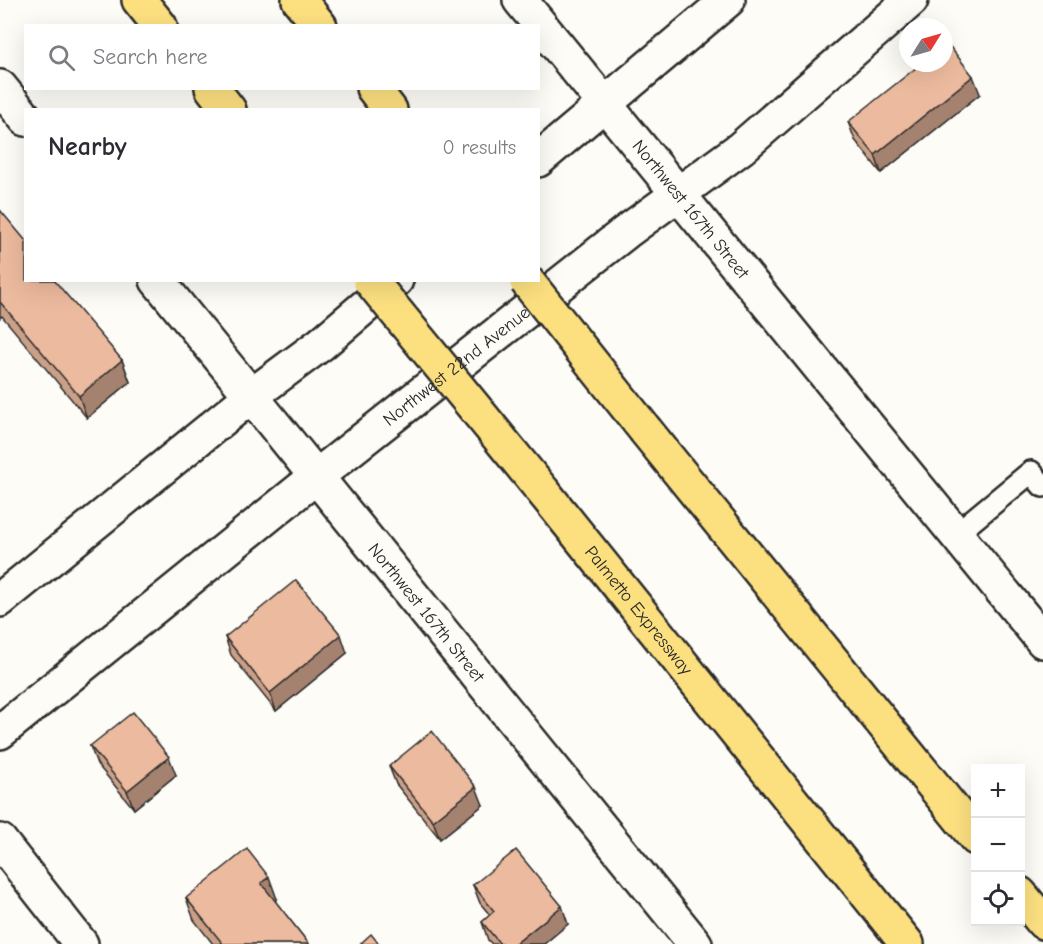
<!DOCTYPE html>
<html lang="en">
<head>
<meta charset="utf-8">
<style>
	:root { --surface:#fff; --page:#f7f7f7; --text:#2b2b33; --muted:#7c7c81; --line:#e1e1e2 }
	body { margin:0; font-family:"Comic Neue",sans-serif; background:var(--page); color:var(--text) }
	.controls { position:absolute; right:18px; bottom:18px; display:grid; overflow:hidden; border-radius:0px; box-shadow:0 6px 24px #0002 }
	.controls button { width:54px; height:54px; display:grid; place-items:center; padding:0; border:0; border-bottom:2px solid var(--line); background:var(--surface); color:var(--text); font:30px sans-serif }
	.compass { position:absolute; left:899px; top:18px; width:54px; height:54px; border-radius:50%; background:var(--surface); box-shadow:0 6px 24px #0002; rotate:53deg }
	.list { margin:0; padding:0; list-style:none }
	h2 { display:flex; justify-content:space-between; align-items:center; height:78px; margin:0; padding:0 24px; font-size:26px }
	h2 small { font-size:20px; font-weight:400; color:var(--muted) }
	.icon { flex:none; width:33px; height:33px; fill:none; stroke:currentColor; stroke-width:2; stroke-linecap:round; stroke-linejoin:round }
	.map { position:relative; flex:none; width:1043px; height:944px; overflow:hidden }
	.search { position:absolute; background:var(--surface); box-shadow:0 6px 24px #0002; left:24px; top:24px; width:516px; height:66px; display:flex; align-items:center; gap:15px; box-sizing:border-box; padding:0 21px; border-radius:0px; color:var(--muted); font-size:22px }
	.panel { position:absolute; background:var(--surface); box-shadow:0 6px 24px #0002; left:24px; top:108px; width:516px; height:174px; border-radius:0px }
	.map>svg:first-child { display:block }
</style>
</head>
<body>
<div class="map">
<svg width="1043" height="944" viewBox="0 0 1043 944">
	<rect width="100%" height="100%" fill="#fdfcf7"/>
	<filter id="ink" filterUnits="userSpaceOnUse"><feTurbulence type="fractalNoise" baseFrequency=".0167" numOctaves="2"/><feDisplacementMap in="SourceGraphic" scale="12" xChannelSelector="R" yChannelSelector="G"/><feConvolveMatrix kernelMatrix="1 2 1 2 8 2 1 2 1" color-interpolation-filters="sRGB"/></filter>
	<g filter="url(#ink)">
		<g fill="none" stroke-linecap="round" stroke-linejoin="round">
			<defs>
				<path id="lane" d="M956,534l75,-62 12,14"/>
				<path id="street" d="M0,841l81,103"/>
				<g id="secondary">
					<path id="s1" d="M520,0l523,641"/>
					<path d="M0,87l26,32"/>
					<path d="M538,160l190,-160"/>
					<path id="s2" d="M157,280l538,664"/>
					<path d="M0,600l251,-204 70,-52 75,-64"/>
					<path id="s3" d="M0,732l317,-256 309,-244 115,-84 170,-148"/>
				</g>
				<g id="highway">
					<path d="M139,0l21,26"/>
					<path d="M299,0l21,26"/>
					<path d="M212,88l17,22"/>
					<path d="M373,88l17,22"/>
					<path d="M646,431l330,407"/>
					<path id="s4" d="M546,495l361,449"/>
					<path d="M1020,894l23,28"/>
				</g>
			</defs>
			<use href="#lane" stroke="#2b2b2b" stroke-width="26"/>
			<use href="#street" stroke="#2b2b2b" stroke-width="38"/>
			<use href="#secondary" stroke="#2b2b2b" stroke-width="38"/>
			<use href="#highway" stroke="#2b2b2b" stroke-width="38"/>
			<use href="#lane" stroke="#fdfcf7" stroke-width="21"/>
			<use href="#street" stroke="#fdfcf7" stroke-width="33"/>
			<use href="#secondary" stroke="#fdfcf7" stroke-width="33"/>
			<use href="#highway" stroke="#fce080" stroke-width="33"/>
			<defs>
				<g id="highway-bridge">
					<path d="M370,280l176,215"/>
					<path d="M526,280l120,151"/>
				</g>
			</defs>
			<use href="#highway-bridge" stroke="#2b2b2b" stroke-width="38" stroke-linecap="butt"/>
			<use href="#highway-bridge" stroke="#fce080" stroke-width="33"/>
		</g>
		<g fill="#cba088" stroke="#2b2b2b" stroke-width="1.5">
			<path d="M980,94l-99,79 -26,-33 -7,-18z"/>
			<path d="M0,210l26,70 96,80 8,22 -43,36 -85,-102 -2,2z"/>
			<path d="M225,637l122,16 -71,58 -45,-56z"/>
			<path d="M90,746l86,29 -42,34 -37,-45z"/>
			<path d="M389,766l94,39 -43,34 -44,-55z"/>
			<path d="M473,885l95,39 -24,20h-52l-4,-4 -6,-18 8,-7 -10,-12z"/>
			<path d="M186,898l91,1 -2,2 34,43h-96l-19,-24z"/>
		</g>
		<g fill="#a5826f" stroke="#2b2b2b" stroke-width="1.5">
			<path d="M973,76l7,18 -99,79 -6,-18z"/>
			<path d="M122,360l8,22 -43,36 -8,-22z"/>
			<path d="M341,635l6,18 -71,58 -6,-18z"/>
			<path d="M169,757l7,18 -42,34 -7,-18z"/>
			<path d="M476,787l7,18 -43,34 -7,-18z"/>
			<path d="M269,877l8,22 -8,6 -8,-22z"/>
			<path d="M562,906l6,18 -24,20h-29z"/>
		</g>
		<g fill="#ecba9e" stroke="#2b2b2b" stroke-width="1.5">
			<path d="M947,43l26,33 -98,79 -27,-33 74,-59h22v-18z"/>
			<path d="M0,210l26,31v39h28l68,80 -43,36 -79,-94z"/>
			<path d="M296,580l45,55 -71,58 -45,-56z"/>
			<path d="M133,712l36,45 -42,34 -37,-45z"/>
			<path d="M432,731l44,56 -43,34 -44,-55z"/>
			<path d="M247,849l22,28 -8,6 48,61h-86l-37,-46z"/>
			<path d="M516,850l46,56 -47,38h-15l-18,-22 12,-11 -21,-26z"/>
			<path d="M371,934l8,10h-19z"/>
		</g>
	</g>
	<g text-anchor="middle" stroke-width="6" stroke-linejoin="round" paint-order="stroke">
		<g font-size="18" fill="#2b2b2b" stroke="#fdfcf7">
			<text dy="6" stroke="none"><textPath href="#s1" startOffset="270">Northwest 167th Street</textPath></text>
			<text dy="6" stroke="none"><textPath href="#s3" startOffset="585">Northwest 22nd Avenue</textPath></text>
			<text dy="6" stroke="none"><textPath href="#s4" startOffset="148">Palmetto Expressway</textPath></text>
			<text dy="6" stroke="none"><textPath href="#s2" startOffset="428">Northwest 167th Street</textPath></text>
		</g>
	</g>
</svg>
<div class="controls">
<button>+</button>
<button>−</button>
<button><svg class="icon" aria-label="locate" viewBox="0 0 24 24"><circle cx="12" cy="12" r="6"/><path d="M12 2v4M12 18v4M2 12h4M18 12h4"/></svg></button>
</div>
<svg class="compass" viewBox="-18 -18 36 36"><path d="M0-13l5 13h-10z" fill="#e53935"/><path d="M0 13l5-13h-10z" fill="#7c7c81"/></svg>
<div class="search"><svg class="icon" aria-label="search" viewBox="0 0 24 24"><circle cx="10" cy="10" r="6"/><path d="M15 15l6 6"/></svg>Search here</div>
<section class="panel">
<h2>Nearby<small>0 results</small></h2>
<ul class="list">
</ul>
</section>
</div>
</body>
</html>
